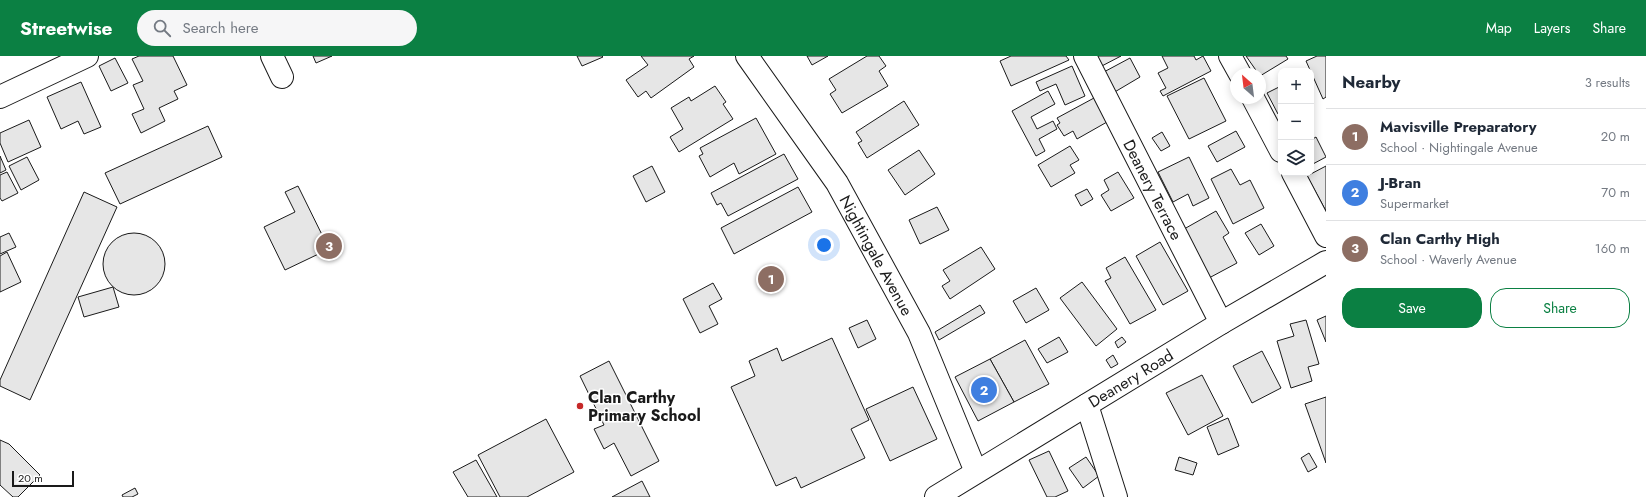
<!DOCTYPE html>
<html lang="en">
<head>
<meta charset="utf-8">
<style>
	:root { --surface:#fff; --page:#f6f6f7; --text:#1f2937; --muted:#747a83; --line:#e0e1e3; --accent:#0b8043 }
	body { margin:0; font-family:Jost,sans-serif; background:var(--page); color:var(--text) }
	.controls { position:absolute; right:12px; top:12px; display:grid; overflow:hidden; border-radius:8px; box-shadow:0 2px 10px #0003 }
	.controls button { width:36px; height:36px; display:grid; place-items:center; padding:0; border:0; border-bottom:1px solid var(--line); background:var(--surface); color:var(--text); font:20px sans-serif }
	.compass { position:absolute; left:1230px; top:12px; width:36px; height:36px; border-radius:50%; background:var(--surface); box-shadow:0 2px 10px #0003; rotate:332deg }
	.scale { position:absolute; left:12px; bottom:10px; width:62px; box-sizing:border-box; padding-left:4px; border:2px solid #1a1a1a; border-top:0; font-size:11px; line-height:14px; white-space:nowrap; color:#1a1a1a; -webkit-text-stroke:3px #fff; paint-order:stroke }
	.you { position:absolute; left:824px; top:189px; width:14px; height:14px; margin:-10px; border:3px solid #fff; border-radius:50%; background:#1a73e8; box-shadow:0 0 0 6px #1a73e833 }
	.badge { display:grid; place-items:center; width:26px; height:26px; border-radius:50%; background:var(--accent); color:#fff; font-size:13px; font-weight:700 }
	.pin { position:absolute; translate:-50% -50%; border:2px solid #fff; box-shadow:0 1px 4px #0006 }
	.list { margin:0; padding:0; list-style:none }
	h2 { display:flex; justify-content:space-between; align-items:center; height:52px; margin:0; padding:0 16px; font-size:17px }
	h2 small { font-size:13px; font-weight:400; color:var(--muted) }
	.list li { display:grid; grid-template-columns:26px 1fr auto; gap:12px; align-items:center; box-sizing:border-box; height:56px; padding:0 16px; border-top:1px solid var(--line) }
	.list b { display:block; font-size:15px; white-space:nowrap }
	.list p { margin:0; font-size:13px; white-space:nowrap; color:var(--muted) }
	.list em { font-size:13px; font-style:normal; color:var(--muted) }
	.actions { display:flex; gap:8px; padding:12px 16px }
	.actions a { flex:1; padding:9px 0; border:1px solid var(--accent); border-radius:16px; text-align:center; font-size:14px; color:var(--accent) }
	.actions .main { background:var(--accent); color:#fff }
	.icon { flex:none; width:22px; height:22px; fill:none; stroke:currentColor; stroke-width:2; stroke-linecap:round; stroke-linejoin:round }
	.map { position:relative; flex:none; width:1326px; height:441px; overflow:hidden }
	header { display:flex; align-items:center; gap:24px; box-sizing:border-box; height:56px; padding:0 20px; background:var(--accent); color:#fff }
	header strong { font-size:19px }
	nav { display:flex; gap:22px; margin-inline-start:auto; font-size:14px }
	.search { width:280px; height:36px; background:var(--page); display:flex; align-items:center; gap:10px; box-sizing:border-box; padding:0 14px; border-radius:22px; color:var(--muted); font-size:15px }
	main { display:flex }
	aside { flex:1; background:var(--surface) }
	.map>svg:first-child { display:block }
</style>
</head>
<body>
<header>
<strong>Streetwise</strong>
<div class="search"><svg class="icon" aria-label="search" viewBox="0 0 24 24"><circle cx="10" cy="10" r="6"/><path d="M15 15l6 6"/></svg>Search here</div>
<nav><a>Map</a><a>Layers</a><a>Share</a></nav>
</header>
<main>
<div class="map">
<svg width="1326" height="441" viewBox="0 0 1326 441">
	<rect width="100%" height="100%" fill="#fff"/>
	<g fill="#e6e6e6" stroke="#1a1a1a">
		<path d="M139,0h34l14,29 -13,6 4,8 -19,9 6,13 -24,12 -9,-19 12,-5 -11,-24 10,-4 -11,-22z"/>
		<path d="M313,0h19l-16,7z"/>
		<path d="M577,0h25l1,1 -21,9z"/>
		<path d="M641,0h53l-5,3 5,8 -43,31 -5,-7 -8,6 -12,-17 22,-15z"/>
		<path d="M807,0h21l-16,9z"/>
		<path d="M867,0h12l7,10 -7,5 9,15 -46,27 -12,-19 6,-4 -7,-11z"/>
		<path d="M1011,0h55l3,4 -58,26 -11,-25z"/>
		<path d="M1092,0h29l-23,12z"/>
		<path d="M1162,0h32l2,4 7,-4 8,15 -48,25 -3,-5 6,-3 -8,-15 10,-5z"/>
		<path d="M1246,0h40l2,3 -28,17z"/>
		<path d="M1317,0h9v41l-3,2 -17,-38z"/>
		<path d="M115,2l13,25 -17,8 -12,-25z"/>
		<path d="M1130,2l10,19 -27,16 -11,-20z"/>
		<path d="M1072,10l13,30 -20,9 -9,-21 -16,7 -4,-9z"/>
		<path d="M1204,22l22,43 -37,18 -22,-43z"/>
		<path d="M81,26l20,45 -17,7 -6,-13 -17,8 -14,-32z"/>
		<path d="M715,30l11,16 -3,2 10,15 -54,33 -9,-15 13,-8 -12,-21 18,-11 2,4z"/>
		<path d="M1281,30v26l-3,2 -11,-21z"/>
		<path d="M1048,35l7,13 -24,13 6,12 16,-8 4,8 -18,10 6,12 -9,5 -24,-45z"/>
		<path d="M1094,42l13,24 -30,17 -4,-8 -9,5 -7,-11 3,-2 -3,-5z"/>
		<path d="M904,45l15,24 -52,33 -9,-15 4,-2 -6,-9z"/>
		<path d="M756,62l20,36 -37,20 -5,-11 -24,14 -11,-21 4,-2 -3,-6z"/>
		<path d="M29,64l12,27 -33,15 -8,-19v-10z"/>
		<path d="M208,70l14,31 -102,47 -15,-31z"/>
		<path d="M1236,75l9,16 -28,15 -9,-16z"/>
		<path d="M1162,76l8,14 -9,5 -9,-13z"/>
		<path d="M1316,81l10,20 -15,8v-25z"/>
		<path d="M1070,90l9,14 -9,5 5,8 -24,14 -13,-22z"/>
		<path d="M919,94l16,24 -30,21 -17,-25z"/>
		<path d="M784,98l14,25 -70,37 -7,-13 -4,2 -6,-12z"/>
		<path d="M0,100l6,14 -6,3z"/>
		<path d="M27,101l12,23 -18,10 -12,-24z"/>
		<path d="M1189,101l20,41 -16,8 -5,-12 -15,8 -15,-30z"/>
		<path d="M652,110l13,26 -19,10 -13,-26z"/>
		<path d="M1326,110v45l-19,-35z"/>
		<path d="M1231,113l9,16 10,-5 14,28 -31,16 -22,-45z"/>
		<path d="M7,116l11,21 -16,8 -2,-3v-23z"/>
		<path d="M1118,116l16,26 -23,13 -10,-16 8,-5 -5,-10z"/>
		<path d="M298,130l31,63 -44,21 -21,-43 31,-15 -10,-20z"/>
		<path d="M798,131l14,25 -78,42 -13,-26z"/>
		<path d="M1087,133l6,10 -12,7 -6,-11z"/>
		<path d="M84,136l33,15 -87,193 -30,-14v-6z"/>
		<path d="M937,151l12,23 -29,14 -11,-24z"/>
		<path d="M1216,155l13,22 -6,4 14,26 -28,15 -32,-45z"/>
		<path d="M1261,168l13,22 -15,9 -14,-22z"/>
		<path d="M9,177l7,14 -16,7v-17z"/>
		<circle cx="134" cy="208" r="31"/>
		<path d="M1160,186l28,49 -25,14 -27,-49z"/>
		<path d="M981,191l14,22 -45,30 -8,-13 8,-5 -7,-11z"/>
		<path d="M7,196l14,30 -21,10v-36z"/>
		<path d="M1125,201l31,53 -26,14 -25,-43 6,-3 -5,-10z"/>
		<path d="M1082,226l35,47 -21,17 -36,-48z"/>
		<path d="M713,227l9,16 -13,7 9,18 -18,9 -17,-34z"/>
		<path d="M113,231l6,20 -35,10 -6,-20z"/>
		<path d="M1036,232l13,22 -23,13 -13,-22z"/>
		<path d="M980,249l5,8 -46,27 -4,-8z"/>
		<path d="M1326,260v26l-9,-22z"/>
		<path d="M867,264l9,19 -18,9 -9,-20z"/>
		<path d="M1306,264l13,44 -11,3 4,14 -21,7 -14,-47 17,-5 -4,-12z"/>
		<path d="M1059,281l9,15 -21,11 -9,-14z"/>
		<path d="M1122,281l4,5 -8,6 -3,-6z"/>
		<path d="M832,282l37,82 -18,9 14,29 -64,30 -5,-11 -20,9 -45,-99 24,-11 -6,-15 28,-13 5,13z"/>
		<path d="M1025,284l24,44 -35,18 -24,-43z"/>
		<path d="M1262,295l19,37 -29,15 -19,-37z"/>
		<path d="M1113,299l5,9 -7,4 -5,-8z"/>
		<path d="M990,303l24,43 -36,19 -23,-44z"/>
		<path d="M609,305l50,100 -28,15 -17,-33 -10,6 -10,-20 10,-4 -24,-49z"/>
		<path d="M1202,319l21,41 -35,19 -22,-42z"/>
		<path d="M913,331l24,52 -47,22 -24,-52z"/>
		<path d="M1326,341v66l-21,-59z"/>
		<path d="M1228,362l11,28 -21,9 -11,-28z"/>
		<path d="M546,363l28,53 -47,25h-27l-22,-42z"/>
		<path d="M0,384l9,4 31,31 -22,22h-5l-13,-12z"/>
		<path d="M1049,395l19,40 -13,6h-8l-18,-37z"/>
		<path d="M1309,397l8,14 -9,5 -7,-14z"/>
		<path d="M1086,401l13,19 -16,12 -14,-20z"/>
		<path d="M1179,401l18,6 -4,12 -18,-5z"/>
		<path d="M476,404l21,37h-29l-15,-25z"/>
		<path d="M642,425l8,16h-38z"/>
		<path d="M135,432l3,6 -6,3h-9l-1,-2z"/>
	</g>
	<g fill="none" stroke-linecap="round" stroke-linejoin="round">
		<defs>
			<g id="minor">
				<path d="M272,0l10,21"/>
				<path id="s1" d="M747,0l90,127 82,150 57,139"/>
				<path id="s2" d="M1085,0l136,267"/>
				<path d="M1230,0l10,18"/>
				<path d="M0,41l87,-41"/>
				<path d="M1253,42l28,53"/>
				<path d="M1293,117l33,63"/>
				<path d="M1087,349l29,92"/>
				<path id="s3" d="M936,441l285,-174 105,-61"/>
			</g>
		</defs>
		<use href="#minor" stroke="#1a1a1a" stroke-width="24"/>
		<use href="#minor" stroke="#fff" stroke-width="22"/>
	</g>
	<circle fill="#c62828" stroke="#fff" stroke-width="1.5" cx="580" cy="350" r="4"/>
	<g text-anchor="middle" stroke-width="3" stroke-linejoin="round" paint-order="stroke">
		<g font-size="16" fill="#1a1a1a" stroke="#fff">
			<text dy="6" stroke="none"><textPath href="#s2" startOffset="150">Deanery Terrace</textPath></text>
			<text dy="6" stroke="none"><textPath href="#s1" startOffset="238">Nightingale Avenue</textPath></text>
			<text dy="6" stroke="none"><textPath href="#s3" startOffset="228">Deanery Road</textPath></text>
		</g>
		<g font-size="16" font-weight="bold" fill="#1a1a1a" stroke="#fff" text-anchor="start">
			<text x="588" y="347">Clan Carthy<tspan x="588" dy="18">Primary School</tspan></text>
		</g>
	</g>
</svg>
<div class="controls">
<button>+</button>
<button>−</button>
<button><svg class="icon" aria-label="layers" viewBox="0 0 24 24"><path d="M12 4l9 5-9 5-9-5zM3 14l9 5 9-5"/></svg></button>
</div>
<svg class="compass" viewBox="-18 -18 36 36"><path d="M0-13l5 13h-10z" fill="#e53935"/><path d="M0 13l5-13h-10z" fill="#747a83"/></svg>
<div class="scale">20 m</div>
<div class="you"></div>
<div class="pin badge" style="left:771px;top:223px;background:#8d6e63">1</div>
<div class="pin badge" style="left:984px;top:334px;background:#3f7fe0">2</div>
<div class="pin badge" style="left:329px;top:190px;background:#8d6e63">3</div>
</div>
<aside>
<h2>Nearby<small>3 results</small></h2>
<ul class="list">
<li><span class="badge" style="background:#8d6e63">1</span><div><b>Mavisville Preparatory</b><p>School · Nightingale Avenue</p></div><em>20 m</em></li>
<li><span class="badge" style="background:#3f7fe0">2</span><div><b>J-Bran</b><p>Supermarket</p></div><em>70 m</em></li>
<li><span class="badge" style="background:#8d6e63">3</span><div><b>Clan Carthy High</b><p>School · Waverly Avenue</p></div><em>160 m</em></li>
</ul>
<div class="actions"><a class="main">Save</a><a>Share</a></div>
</aside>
</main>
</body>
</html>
